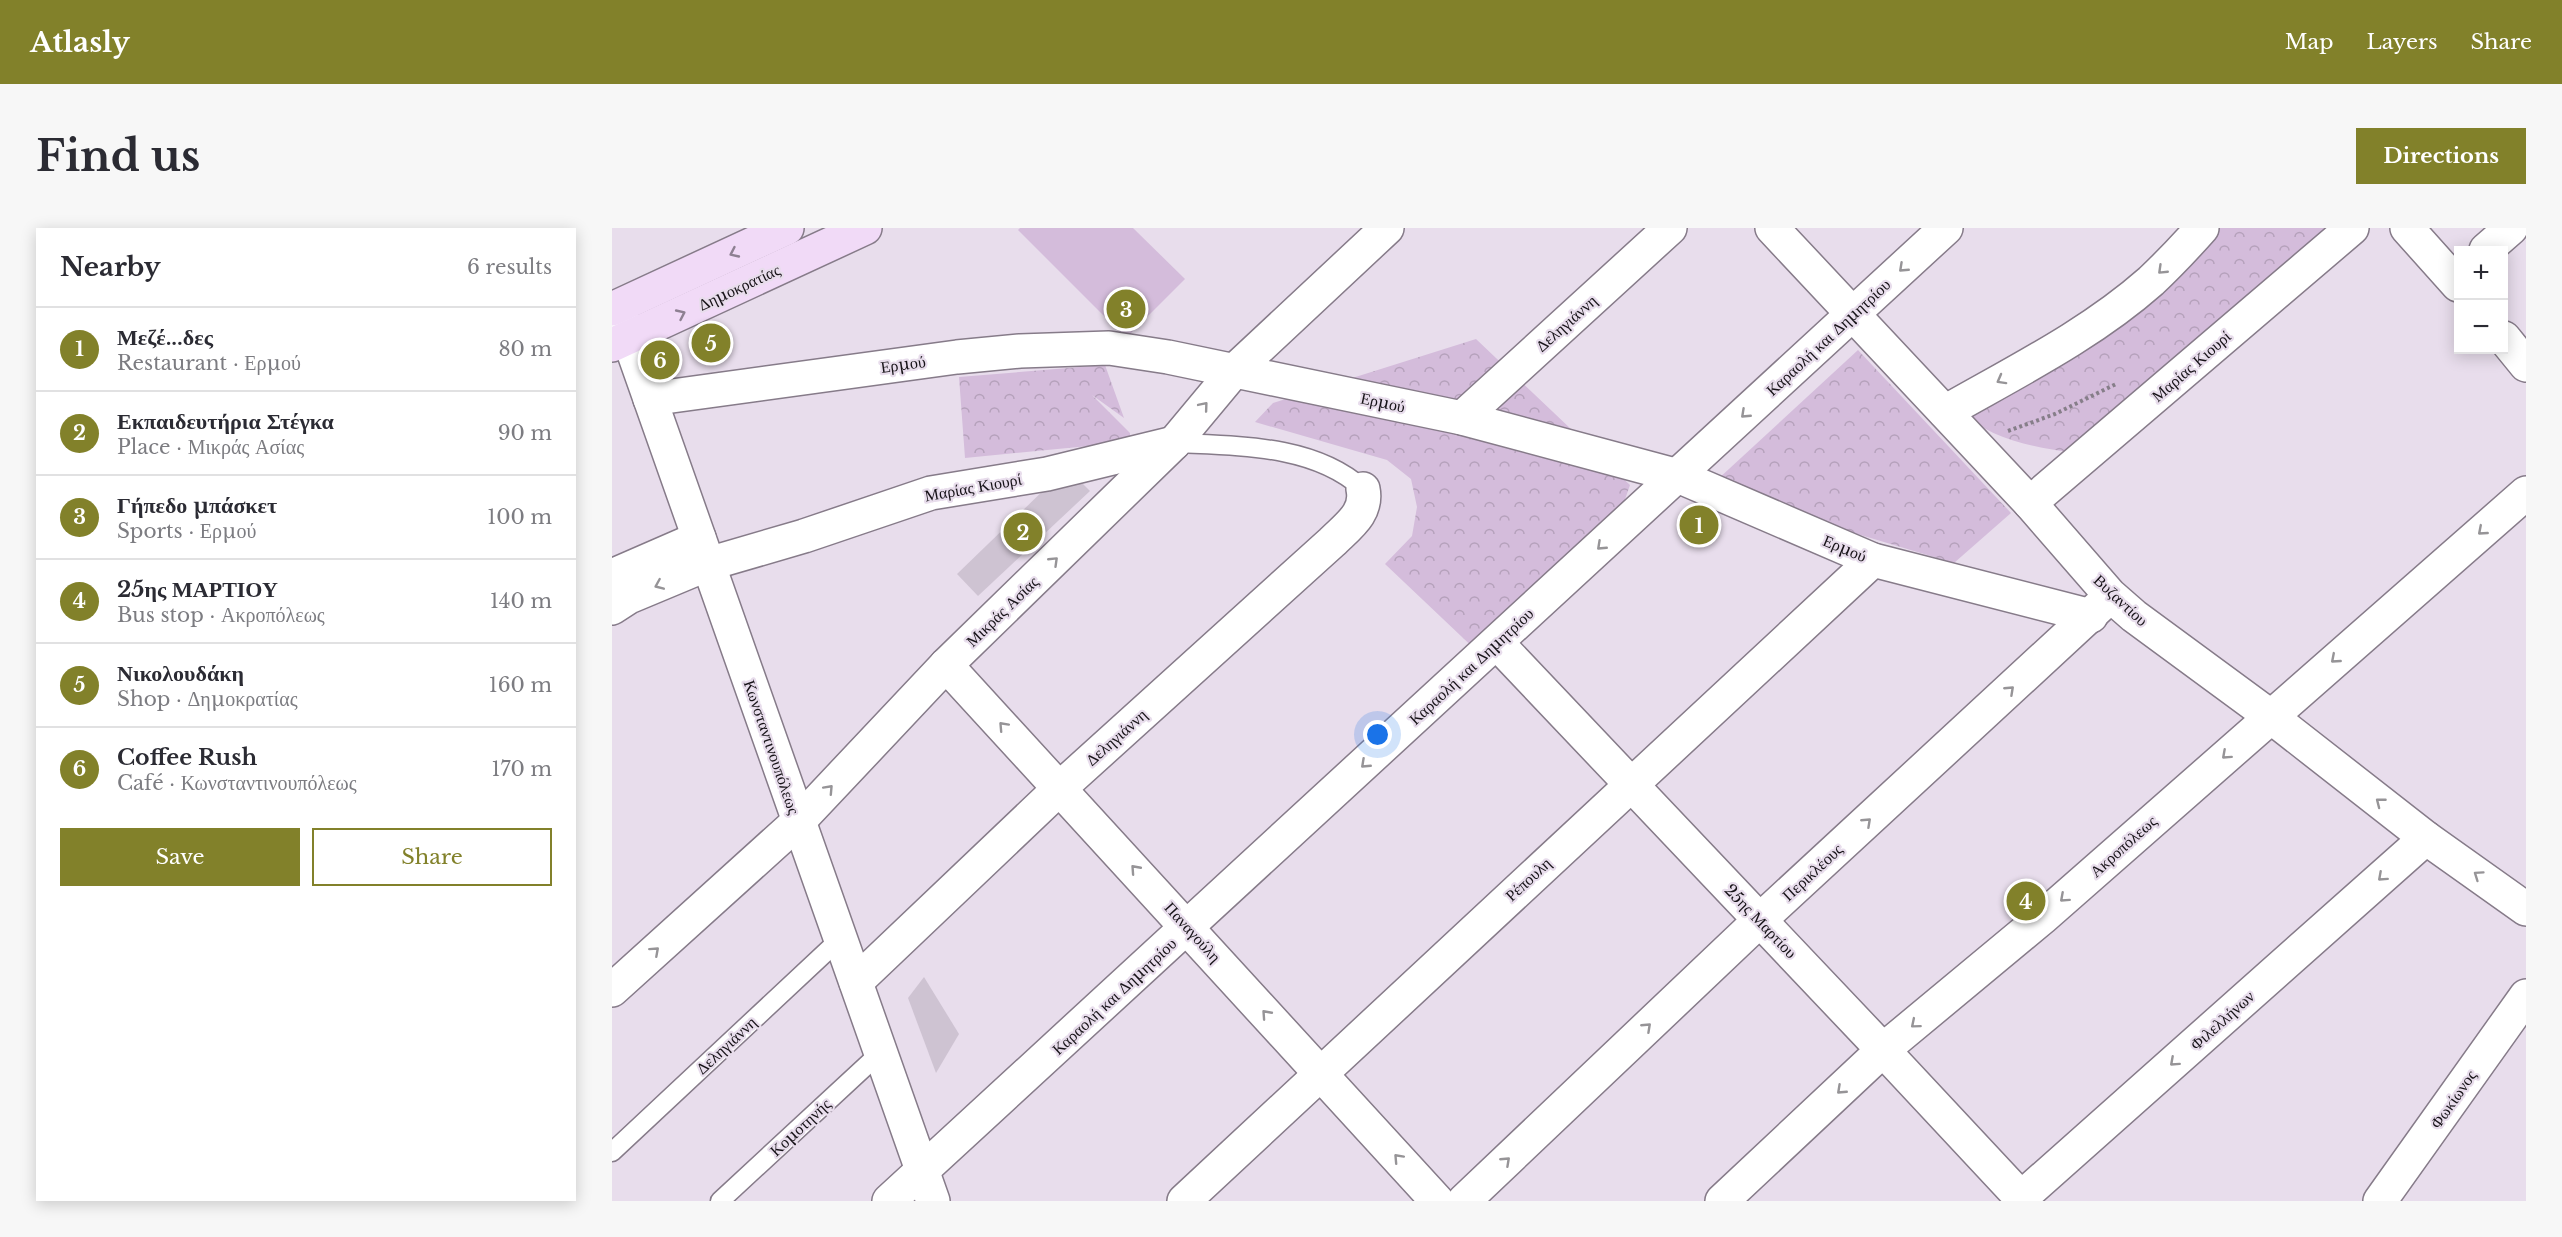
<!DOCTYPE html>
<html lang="en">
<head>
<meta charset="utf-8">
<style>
	:root { --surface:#fff; --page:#f7f7f7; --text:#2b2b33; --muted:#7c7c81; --line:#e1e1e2; --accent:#82812a }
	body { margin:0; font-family:"Libre Baskerville",serif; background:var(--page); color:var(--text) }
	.controls { position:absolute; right:18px; top:18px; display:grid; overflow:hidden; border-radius:0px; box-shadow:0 3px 15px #0003 }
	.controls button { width:54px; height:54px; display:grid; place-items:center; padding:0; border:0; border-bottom:2px solid var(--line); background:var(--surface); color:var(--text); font:30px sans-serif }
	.you { position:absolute; left:766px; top:507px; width:21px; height:21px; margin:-15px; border:4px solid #fff; border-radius:50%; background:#1a73e8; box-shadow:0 0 0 9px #1a73e833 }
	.badge { display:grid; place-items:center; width:39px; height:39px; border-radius:50%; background:var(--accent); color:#fff; font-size:20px; font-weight:700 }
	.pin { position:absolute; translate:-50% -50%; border:3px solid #fff; box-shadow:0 2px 6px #0006 }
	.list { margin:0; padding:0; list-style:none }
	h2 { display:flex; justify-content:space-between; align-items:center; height:78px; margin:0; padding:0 24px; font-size:26px }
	h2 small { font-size:20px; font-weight:400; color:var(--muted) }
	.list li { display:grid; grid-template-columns:39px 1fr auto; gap:18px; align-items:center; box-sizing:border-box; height:84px; padding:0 24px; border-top:2px solid var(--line) }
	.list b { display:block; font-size:22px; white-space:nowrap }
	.list p { margin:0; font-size:20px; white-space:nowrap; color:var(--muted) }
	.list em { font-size:20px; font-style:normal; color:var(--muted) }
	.actions { display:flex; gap:12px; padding:18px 24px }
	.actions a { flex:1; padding:14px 0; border:2px solid var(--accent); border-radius:0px; text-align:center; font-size:21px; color:var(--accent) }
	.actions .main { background:var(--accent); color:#fff }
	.map { position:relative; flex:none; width:1914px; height:973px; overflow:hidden; border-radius:0px }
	header { display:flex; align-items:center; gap:36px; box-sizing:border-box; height:84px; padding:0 30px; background:var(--accent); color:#fff }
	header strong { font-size:28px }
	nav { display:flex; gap:33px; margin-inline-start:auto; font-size:21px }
	.intro { display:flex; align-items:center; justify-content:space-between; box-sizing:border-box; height:144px; padding:0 36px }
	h1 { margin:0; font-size:42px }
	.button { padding:15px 27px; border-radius:0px; background:var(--accent); color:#fff; font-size:21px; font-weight:700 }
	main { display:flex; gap:36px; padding:0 36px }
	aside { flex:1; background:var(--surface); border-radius:0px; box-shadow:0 3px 15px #0003 }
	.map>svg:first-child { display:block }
</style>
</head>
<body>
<header>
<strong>Atlasly</strong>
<nav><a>Map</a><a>Layers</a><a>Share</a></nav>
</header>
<div class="intro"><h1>Find us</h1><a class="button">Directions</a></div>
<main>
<aside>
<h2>Nearby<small>6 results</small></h2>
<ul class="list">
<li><span class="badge">1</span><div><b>Μεζέ...δες</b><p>Restaurant · Ερμού</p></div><em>80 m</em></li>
<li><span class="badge">2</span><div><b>Εκπαιδευτήρια Στέγκα</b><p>Place · Μικράς Ασίας</p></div><em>90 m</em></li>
<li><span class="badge">3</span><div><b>Γήπεδο μπάσκετ</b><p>Sports · Ερμού</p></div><em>100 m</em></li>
<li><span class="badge">4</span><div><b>25ης ΜΑΡΤΙΟΥ</b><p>Bus stop · Ακροπόλεως</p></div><em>140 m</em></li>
<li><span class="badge">5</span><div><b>Νικολουδάκη</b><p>Shop · Δημοκρατίας</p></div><em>160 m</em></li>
<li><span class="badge">6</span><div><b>Coffee Rush</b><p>Café · Κωνσταντινουπόλεως</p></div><em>170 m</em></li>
</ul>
<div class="actions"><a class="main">Save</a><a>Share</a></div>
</aside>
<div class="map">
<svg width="1914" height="973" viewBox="0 0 1914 973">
	<defs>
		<pattern id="park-crowns" width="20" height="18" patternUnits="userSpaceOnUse" patternTransform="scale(1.5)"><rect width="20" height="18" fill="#d4bcdb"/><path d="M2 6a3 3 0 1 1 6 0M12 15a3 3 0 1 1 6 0" fill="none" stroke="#b5a1bb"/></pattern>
	</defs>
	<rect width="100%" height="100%" fill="#e8ddec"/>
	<g fill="url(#park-crowns)">
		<path d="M1593,0h135l-267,225c-42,-7 -84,-13 -115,-45z"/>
		<path d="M864,111l154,146 -18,52 -131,118 -96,-91 27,-28 5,-29 -6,-28 -24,-19 -132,-38 18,-19z"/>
		<path d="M1246,122l153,163 -57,50 -227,-68 -10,-15z"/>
		<path d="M493,137l19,53 -32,-23 38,38v9l-165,16 -6,-81z"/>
	</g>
	<path fill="#d4bcdb" d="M408,0h113l52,51 -59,59 -108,-108z"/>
	<g fill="#cec3d2">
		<path d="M438,256h33l7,7 -112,105 -21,-22z"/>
		<path d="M312,749l35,57 -23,39 -28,-75z"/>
	</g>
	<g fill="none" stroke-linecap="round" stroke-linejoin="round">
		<defs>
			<g id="service">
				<path d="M562,215c62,3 140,1 189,46"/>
				<path d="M0,924l229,-214"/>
				<path d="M108,973l161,-149"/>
			</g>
			<g id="minor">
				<path d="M1160,0l258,275 80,92 24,21 136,100 156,122 100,71"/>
				<path d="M1795,0l51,57"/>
				<path d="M1874,22l25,-22"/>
				<path d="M1892,110l22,27"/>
				<path d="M38,171l307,-42 63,-6 89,-3 59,9 294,61 216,58 195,84 218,56"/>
				<path d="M1333,184c70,-40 145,-77 206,-131 18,-17 35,-35 51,-53"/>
				<path d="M850,190l208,-190"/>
				<path d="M1418,275l322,-275"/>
				<path d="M0,348l87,-38"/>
				<path d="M0,380l17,-11 79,-33 96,-28 127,-43 116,-19 127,-31"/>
				<path d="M885,415l386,407 -161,151"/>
				<path d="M334,437l491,536"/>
				<path d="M244,754l204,-194 272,-246c16,-16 36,-29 31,-53"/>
				<path d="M0,762l187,-169 147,-156 228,-222 60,-72 153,-143"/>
				<path d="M1409,970l405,-360"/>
				<path d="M277,973l1057,-973"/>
				<path d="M572,973l689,-641"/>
				<path d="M852,973l296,-281 342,-316"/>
				<path d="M1768,973l146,-205"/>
			</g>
			<g id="tertiary">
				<path d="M7,83l314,890"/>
				<path d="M1412,973l-141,-151 159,-132 484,-425"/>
			</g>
			<g id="secondary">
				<path d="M0,81l175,-81"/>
				<path d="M0,117l253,-117"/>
			</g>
		</defs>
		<use href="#service" stroke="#867b89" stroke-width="21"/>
		<use href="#minor" stroke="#867b89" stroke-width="36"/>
		<use href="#tertiary" stroke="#867b89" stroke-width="36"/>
		<use href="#secondary" stroke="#867b89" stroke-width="36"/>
		<path stroke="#867e89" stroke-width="4" stroke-dasharray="3 3" stroke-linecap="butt" d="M1396,203l47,-17 61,-30"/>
		<use href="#service" stroke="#fff" stroke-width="18"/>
		<use href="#minor" stroke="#fff" stroke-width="33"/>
		<use href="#tertiary" stroke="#fff" stroke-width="33"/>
		<use href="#secondary" stroke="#f1daf7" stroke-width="33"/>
	</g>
	<defs><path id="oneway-chevron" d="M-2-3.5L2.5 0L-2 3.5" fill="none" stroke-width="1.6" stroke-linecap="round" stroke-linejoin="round" transform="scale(1.5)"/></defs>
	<g stroke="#8e8092">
		<use href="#oneway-chevron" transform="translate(122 25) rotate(155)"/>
		<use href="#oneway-chevron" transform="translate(69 86) rotate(-25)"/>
	</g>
	<g stroke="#969497">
		<use href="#oneway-chevron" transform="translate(1291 40) rotate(137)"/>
		<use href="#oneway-chevron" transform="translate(1550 42) rotate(136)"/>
		<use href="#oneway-chevron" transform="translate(1389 152) rotate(151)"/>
		<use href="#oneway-chevron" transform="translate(592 178) rotate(-50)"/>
		<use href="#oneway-chevron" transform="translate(1133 186) rotate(137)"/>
		<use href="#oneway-chevron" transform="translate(1870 303) rotate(139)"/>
		<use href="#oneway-chevron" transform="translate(989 318) rotate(137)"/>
		<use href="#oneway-chevron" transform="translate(442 333) rotate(-44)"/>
		<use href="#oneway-chevron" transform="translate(47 357) rotate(157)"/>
		<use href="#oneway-chevron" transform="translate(1723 431) rotate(139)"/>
		<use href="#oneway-chevron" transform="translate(1398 462) rotate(-43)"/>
		<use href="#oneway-chevron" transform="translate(391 498) rotate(-133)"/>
		<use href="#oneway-chevron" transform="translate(1614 527) rotate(138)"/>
		<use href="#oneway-chevron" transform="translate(753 536) rotate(137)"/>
		<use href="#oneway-chevron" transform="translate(217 561) rotate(-47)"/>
		<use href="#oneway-chevron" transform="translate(1768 574) rotate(-142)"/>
		<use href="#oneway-chevron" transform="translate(1255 594) rotate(-43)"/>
		<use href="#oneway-chevron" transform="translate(523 641) rotate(-132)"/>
		<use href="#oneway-chevron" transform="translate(1866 647) rotate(-145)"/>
		<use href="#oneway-chevron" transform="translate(1770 649) rotate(138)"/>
		<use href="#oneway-chevron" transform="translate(1452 670) rotate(138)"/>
		<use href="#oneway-chevron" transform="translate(43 723) rotate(-42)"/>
		<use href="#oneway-chevron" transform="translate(654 786) rotate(-132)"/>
		<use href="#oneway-chevron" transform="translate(1303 796) rotate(140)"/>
		<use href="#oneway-chevron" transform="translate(1035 799) rotate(-43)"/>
		<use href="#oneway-chevron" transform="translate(1562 834) rotate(138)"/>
		<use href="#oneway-chevron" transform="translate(1229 862) rotate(137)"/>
		<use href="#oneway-chevron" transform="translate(786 930) rotate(-133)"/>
		<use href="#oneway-chevron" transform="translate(894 933) rotate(-43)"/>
	</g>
	<g text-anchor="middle" stroke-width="4.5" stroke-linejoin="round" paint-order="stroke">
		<g font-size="16" fill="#161217" stroke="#e8ddec">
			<text transform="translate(127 59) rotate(-25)" y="6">Δημοκρατίας</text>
			<text transform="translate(954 95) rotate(-42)" y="6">Δεληγιάννη</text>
			<text transform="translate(1216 109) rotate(-43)" y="6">Καραολή και Δημητρίου</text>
			<text transform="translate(291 136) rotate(-8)" y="6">Ερμού</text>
			<text transform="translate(1579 138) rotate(-41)" y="6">Μαρίας Κιουρί</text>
			<text transform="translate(771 174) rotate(12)" y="6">Ερμού</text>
			<text transform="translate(361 259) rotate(-10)" y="6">Μαρίας Κιουρί</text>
			<text transform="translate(1233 320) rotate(23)" y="6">Ερμού</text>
			<text transform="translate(1509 372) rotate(43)" y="6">Βυζαντίου</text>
			<text transform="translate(390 383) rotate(-44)" y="6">Μικράς Ασίας</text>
			<text transform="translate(859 438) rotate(-43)" y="6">Καραολή και Δημητρίου</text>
			<text transform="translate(504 509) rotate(-42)" y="6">Δεληγιάννη</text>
			<text transform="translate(160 519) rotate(71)" y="6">Κωνσταντινουπόλεως</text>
			<text transform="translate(1511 618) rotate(-42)" y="6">Ακροπόλεως</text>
			<text transform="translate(1200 644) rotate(-43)" y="6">Περικλέους</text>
			<text transform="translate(916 651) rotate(-43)" y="6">Ρέπουλη</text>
			<text transform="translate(1149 693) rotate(46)" y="6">25ης Μαρτίου</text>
			<text transform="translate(581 704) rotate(48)" y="6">Παναγούλη</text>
			<text transform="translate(502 768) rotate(-43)" y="6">Καραολή και Δημητρίου</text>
			<text transform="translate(1610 792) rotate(-42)" y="6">Φιλελλήνων</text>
			<text transform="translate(114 817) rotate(-43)" y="6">Δεληγιάννη</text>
			<text transform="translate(1841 871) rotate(-55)" y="6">Φωκίωνος</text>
			<text transform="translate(188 899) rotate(-43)" y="6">Κομοτηνής</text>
		</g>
	</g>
</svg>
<div class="controls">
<button>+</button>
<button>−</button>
</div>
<div class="you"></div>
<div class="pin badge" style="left:1087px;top:297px">1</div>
<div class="pin badge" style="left:411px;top:304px">2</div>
<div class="pin badge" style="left:514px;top:81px">3</div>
<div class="pin badge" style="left:1414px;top:673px">4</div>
<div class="pin badge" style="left:99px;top:115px">5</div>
<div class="pin badge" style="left:48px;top:132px">6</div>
</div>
</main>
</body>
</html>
